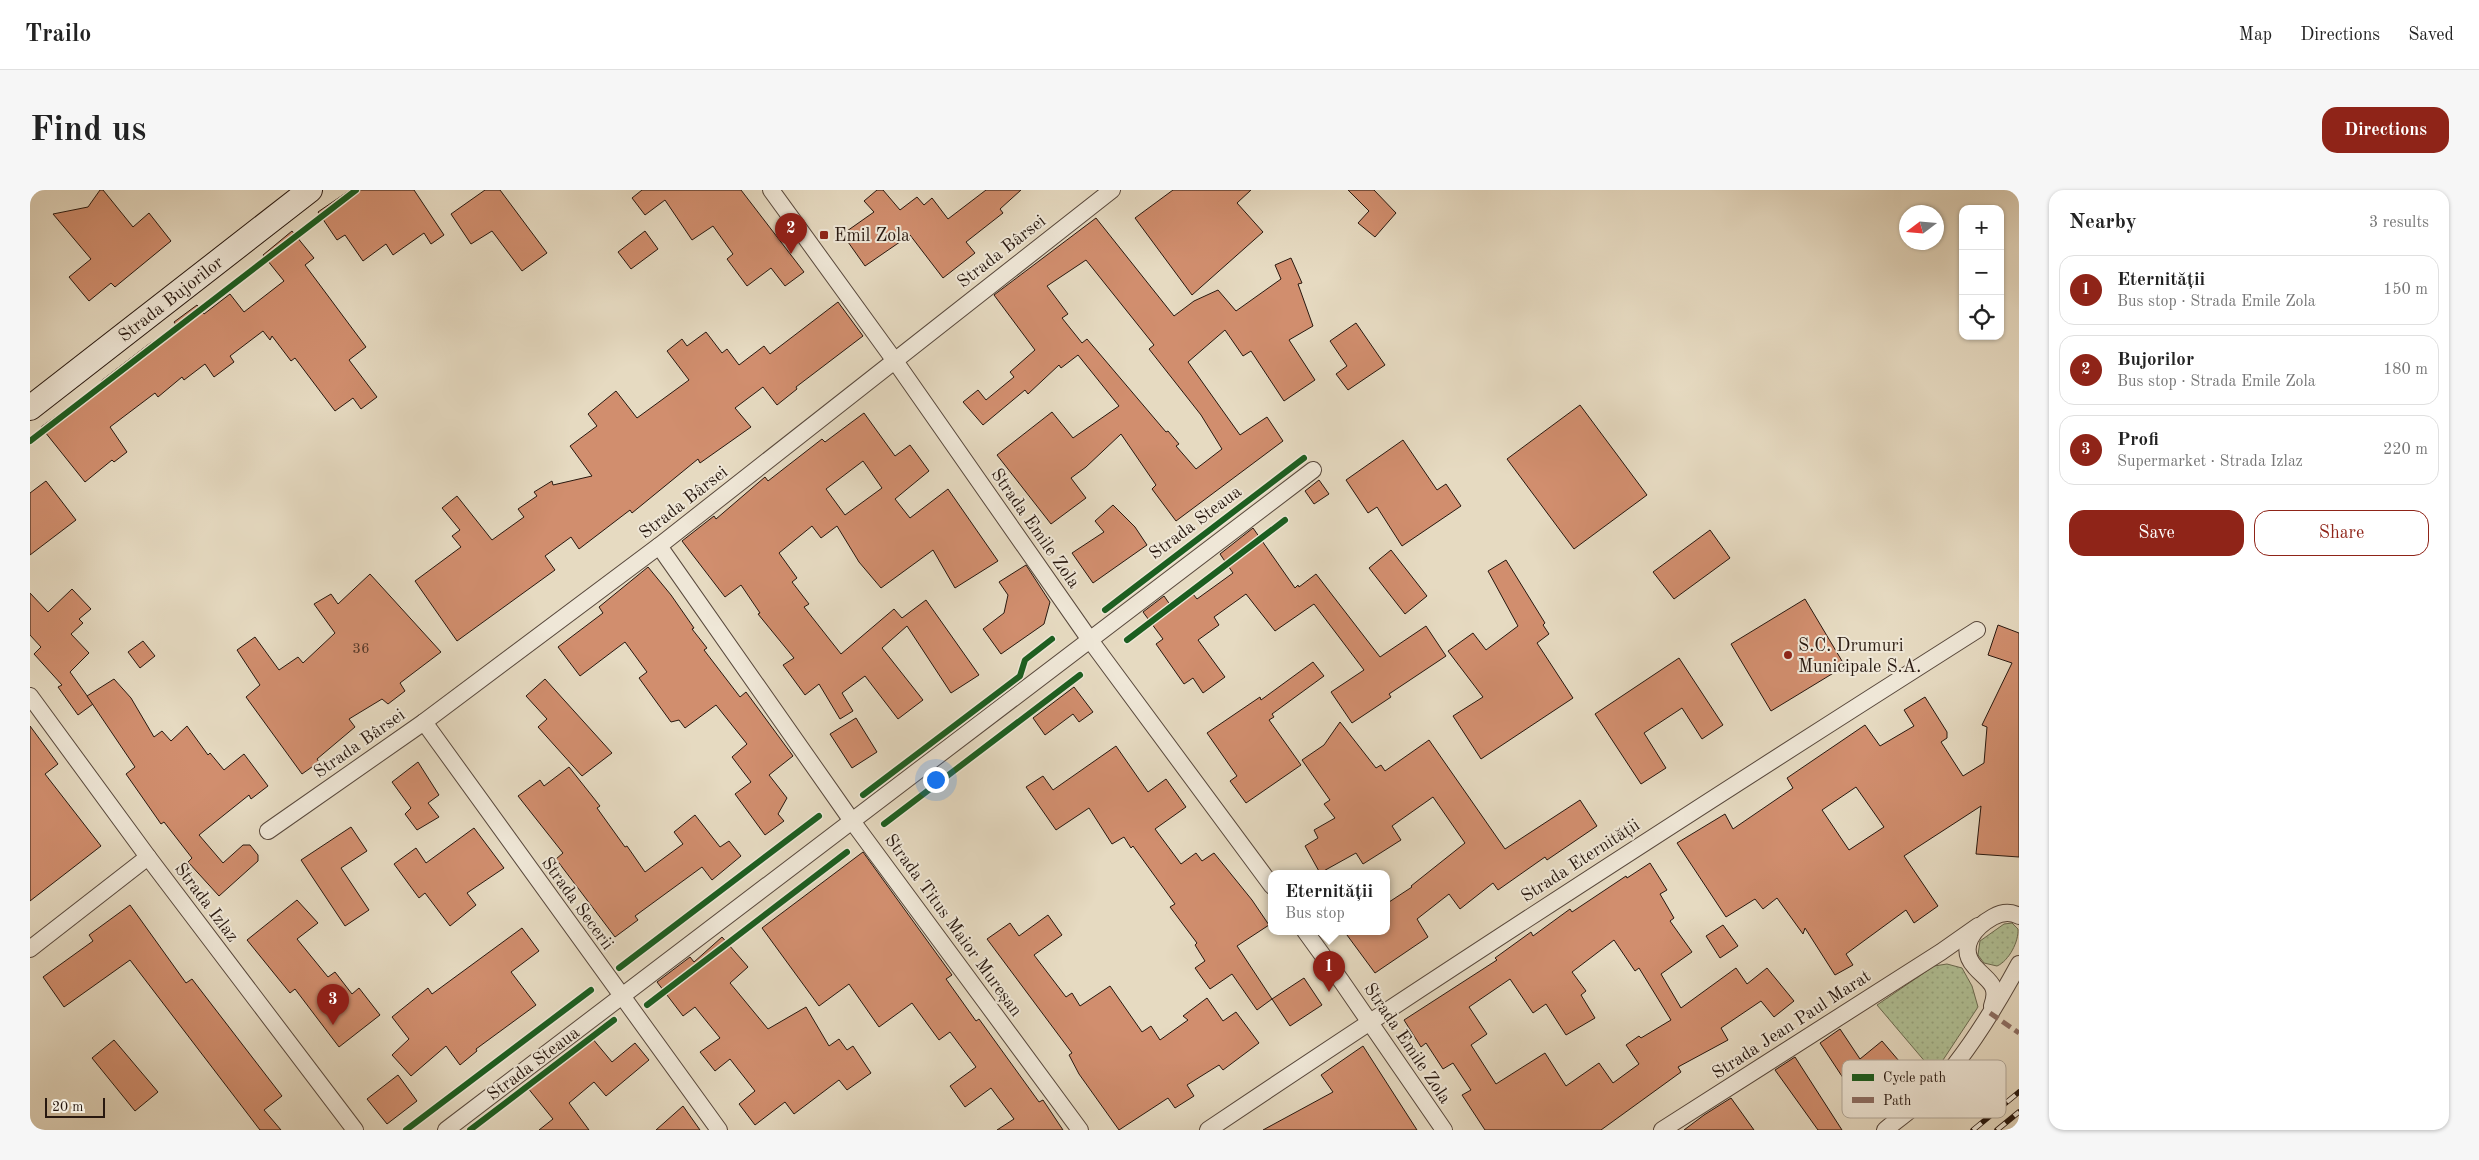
<!DOCTYPE html>
<html lang="en">
<head>
<meta charset="utf-8">
<style>
	:root { --surface:#fff; --page:#f6f6f6; --text:#222; --muted:#767676; --line:#e0e0e0; --accent:#8f2418 }
	body { margin:0; font-family:"Old Standard TT",serif; background:var(--page); color:var(--text) }
	.controls { position:absolute; right:15px; top:15px; display:grid; overflow:hidden; border-radius:10px; box-shadow:0 1px 4px #0004 }
	.controls button { width:45px; height:45px; display:grid; place-items:center; padding:0; border:0; border-bottom:1px solid var(--line); background:var(--surface); color:var(--text); font:25px sans-serif }
	.compass { position:absolute; left:1869px; top:15px; width:45px; height:45px; border-radius:50%; background:var(--surface); box-shadow:0 1px 4px #0004; rotate:254deg }
	.scale { position:absolute; left:15px; bottom:12px; width:60px; box-sizing:border-box; padding-left:5px; border:2px solid #28180f; border-top:0; font-size:14px; line-height:18px; white-space:nowrap; color:#28180f; -webkit-text-stroke:4px #efe7d7; paint-order:stroke }
	.you { position:absolute; left:905px; top:589px; width:18px; height:18px; margin:-12px; border:4px solid #fff; border-radius:50%; background:#1a73e8; box-shadow:0 0 0 8px #1a73e833 }
	.badge { display:grid; place-items:center; width:32px; height:32px; border-radius:50%; background:var(--accent); color:#fff; font-size:16px; font-weight:700 }
	.pin { position:absolute; translate:-50% -41px; filter:drop-shadow(0 1px 2px #0008) }
	.pin::after { content:''; position:absolute; top:26px; width:18px; height:15px; background:inherit; clip-path:polygon(0 0,100% 0,50% 100%) }
	.popup { position:absolute; left:1238px; top:680px; width:122px; height:65px; box-sizing:border-box; display:grid; place-content:center; border-radius:10px; background:var(--surface); filter:drop-shadow(0 1px 4px #0005); font-size:16px; white-space:nowrap; color:var(--muted) }
	.popup b { font-size:19px; color:var(--text) }
	.popup::after { content:''; position:absolute; left:50%; top:100%; margin-left:-10px; border:10px solid transparent; border-top-color:var(--surface) }
	.list { margin:0; padding:0; list-style:none }
	h2 { display:flex; justify-content:space-between; align-items:center; height:65px; margin:0; padding:0 20px; font-size:21px }
	h2 small { font-size:16px; font-weight:400; color:var(--muted) }
	.list li { display:grid; grid-template-columns:32px 1fr auto; gap:15px; align-items:center; box-sizing:border-box; height:70px; margin:0 10px 10px; padding:0 10px; border:1px solid var(--line); border-radius:15px }
	.list b { display:block; font-size:19px; white-space:nowrap }
	.list p { margin:0; font-size:16px; white-space:nowrap; color:var(--muted) }
	.list em { font-size:16px; font-style:normal; color:var(--muted) }
	.actions { display:flex; gap:10px; padding:15px 20px }
	.actions a { flex:1; padding:11px 0; border:1px solid var(--accent); border-radius:15px; text-align:center; font-size:18px; color:var(--accent) }
	.actions .main { background:var(--accent); color:#fff }
	.icon { flex:none; width:28px; height:28px; fill:none; stroke:currentColor; stroke-width:2; stroke-linecap:round; stroke-linejoin:round }
	.map { position:relative; flex:none; width:1989px; height:940px; overflow:hidden; border-radius:15px }
	header { display:flex; align-items:center; gap:30px; box-sizing:border-box; height:70px; padding:0 25px; background:var(--surface); border-bottom:1px solid var(--line) }
	header strong { font-size:24px }
	nav { display:flex; gap:28px; margin-inline-start:auto; font-size:18px }
	.intro { display:flex; align-items:center; justify-content:space-between; box-sizing:border-box; height:120px; padding:0 30px }
	h1 { margin:0; font-size:35px }
	.button { padding:12px 22px; border-radius:15px; background:var(--accent); color:#fff; font-size:18px; font-weight:700 }
	main { display:flex; gap:30px; padding:0 30px }
	aside { flex:1; background:var(--surface); border-radius:15px; box-shadow:0 1px 4px #0004 }
	.map>svg:first-child { display:block }
</style>
</head>
<body>
<header>
<strong>Trailo</strong>
<nav><a>Map</a><a>Directions</a><a>Saved</a></nav>
</header>
<div class="intro"><h1>Find us</h1><a class="button">Directions</a></div>
<main>
<div class="map">
<svg width="1989" height="940" viewBox="0 0 1989 940">
	<defs>
		<pattern id="grass-dots" width="8" height="8" patternUnits="userSpaceOnUse" patternTransform="scale(1.25)"><rect width="8" height="8" fill="#b1c196"/><path d="M2 2h.1M6 6h.1" fill="none" stroke="#98a580" stroke-width="1.8" stroke-linecap="round"/></pattern>
	</defs>
	<rect width="100%" height="100%" fill="#e6dac1"/>
	<filter id="stains"><feTurbulence type="fractalNoise" baseFrequency=".004" numOctaves="4"/><feColorMatrix values="0 0 0 0 .2 0 0 0 0 .09 0 0 0 0 .02 0 0 0 .5 -.17"/></filter>
	<radialGradient id="worn" r=".72"><stop offset=".6" stop-color="#630" stop-opacity="0"/><stop offset="1" stop-color="#630" stop-opacity=".3"/></radialGradient>
	<g fill="url(#grass-dots)" stroke="#6c6c52">
		<path d="M1982,733l6,6c1,12 -9,32 -21,37l-13,-3 -6,-8 2,-14 24,-17z"/>
		<path d="M1917,774l15,4 10,18 6,21 -37,56 -8,8 -56,-66 57,-39z"/>
	</g>
	<g fill="#d18e6e" stroke="#28180f" fill-rule="evenodd">
		<path d="M70,0h3l30,37 16,-14 22,28 -56,46 -4,-4 -22,18 -20,-24 22,-18 -38,-45 35,-7z"/>
		<path d="M320,0h64l30,45 -13,9 -7,-11 -31,22 -7,-11 -23,17 -18,-26 -8,5 -19,-28z"/>
		<path d="M455,0h15l47,63 -25,18 -30,-40 -21,13 -20,-30z"/>
		<path d="M612,0h99l63,82 -19,14 -14,-18 -24,18 -20,-27 6,-5 -20,-28 -21,14 -27,-40 -20,15 -13,-17z"/>
		<path d="M847,0h6l17,20 17,-13 7,8 8,-7 16,21 38,-29h35l-21,19 3,4 -37,29 9,11 -32,25 -33,-43 -45,31 -17,-24 5,-3 -6,-8 27,-19 -10,-11z"/>
		<path d="M1143,0h78l-14,13 26,29 -71,63 -57,-77z"/>
		<path d="M1318,0h26l22,23 -21,24 -17,-14 11,-12z"/>
		<path d="M1066,28l78,98 20,-15 24,-11 18,21 45,-32 -6,-14 16,-7 11,25 -4,1 15,42 -24,14 26,40 -31,21 -33,-50 -8,5 -18,-26 -37,32 52,73 27,-18 16,24 -107,80 -24,-32 4,-4 -35,-51 -35,33 -15,11 15,20 -35,26 -54,-69 55,-43 21,26 46,-32 -41,-51 -17,13 -2,-3 -31,29 -3,-4 -42,35 -20,-23 15,-12 8,10 28,-23 -4,-5 25,-22 -41,-55zM1056,70l68,85 -5,4 52,66 21,34 -26,20 -20,-23 3,-2 -11,-13 -2,1 -79,-93 -5,4 -20,-25 6,-4 -21,-28z"/>
		<path d="M262,41l22,27 -9,7 61,82 -17,13 28,37 -16,12 -8,-11 -18,13 -40,-53 -4,3 -19,-25 -2,4 -7,-9 -33,25 4,6 -20,15 -9,-13 -21,16 -2,-3 -24,20 -3,-4 -45,34 17,25 -13,10 -2,-2 -27,22 -44,-55 61,-44 -1,-2 48,-37 28,-18 -3,-4 23,-17 7,9 26,-20 14,18 40,-31 -21,-26z"/>
		<path d="M615,41l13,18 -27,20 -13,-17z"/>
		<path d="M808,112l25,34 -67,51 1,2 -20,16 -14,-18 -28,21 16,19 -51,36 -2,-4 -66,54 -2,-3 -51,39 -8,-12 -26,19 10,14 -98,71 -42,-60 46,-34 -9,-11 8,-6 -18,-22 15,-12 35,44 32,-23 -6,-8 19,-13 -3,-4 18,-11 1,4 39,-9 -22,-30 27,-20 -9,-12 28,-23 21,27 52,-38 -22,-29 15,-12 5,7 19,-14 16,21 5,-4 12,16 25,-19 6,8z"/>
		<path d="M1326,133l29,42 -37,25 -12,-16 11,-8 -17,-25z"/>
		<path d="M1550,215l67,90 -73,54 -67,-90z"/>
		<path d="M834,223l31,43 15,-11 19,26 -34,28 15,19 38,-29 50,72 -43,27 -22,-38 -52,38 -22,-26 -22,-36 -16,12 -9,-12 -33,27 18,25 -5,4 17,22 -5,3 37,47 53,-45 8,9 24,-18 53,75 -28,18 -44,-67 -25,22 41,52 -25,19 -33,-43 -23,17 11,18 -13,8 -21,-35 -14,11 -22,-30 11,-7 -36,-44 2,-1 -19,-28 -16,12 -43,-56 32,-25 2,3 49,-42 3,4 54,-42 3,3zM833,271l19,27 -37,27 -19,-26z"/>
		<path d="M1373,250l34,50 9,-6 15,22 -59,40 -25,-39 -9,6 -22,-33z"/>
		<path d="M1289,290l10,14 -15,10 -9,-13z"/>
		<path d="M16,291l30,39 -46,35v-62z"/>
		<path d="M1083,315l22,22 12,18 -54,38 -21,-30 32,-21 -9,-11z"/>
		<path d="M1223,338l42,60 3,-3 1,2 17,-13 64,83 46,-31 20,30 -57,38 2,3 -39,26 -21,-31 33,-22 -50,-66 -39,27 -29,-37 -32,23 5,8 -21,15 27,37 -22,16 -10,-15 -9,6 -28,-40 7,-5 -20,-27 21,-16 9,13 20,-15 4,5 36,-26 -13,-19z"/>
		<path d="M1680,340l20,28 -56,41 -21,-27z"/>
		<path d="M1361,360l36,46 -22,18 -36,-46z"/>
		<path d="M1476,370l39,63 -2,2 6,9 -12,9 36,55 -92,61 -28,-43 30,-19 -35,-46 25,-18 13,17 32,-24 -30,-55z"/>
		<path d="M996,375l24,37 -6,22 -43,30 -18,-25 21,-16 4,-18 -9,-13z"/>
		<path d="M618,377l23,28 23,33 -2,1 15,19 -3,2 36,47 6,-5 47,64 -24,19 18,23 -9,16 6,7 -19,14 -30,-41 16,-12 -19,-25 15,-13 -31,-39 -31,23 -6,-8 -8,2 -32,-44 8,-6 -22,-30 -45,34 -22,-29 45,-34 -4,-6z"/>
		<path d="M340,384l71,78 -41,31 5,8 -17,13 -6,-5 -33,20 6,8 -38,32 2,3 -17,12 -56,-77 14,-12 -23,-35 18,-13 24,33 19,-13 5,6 32,-30 -21,-29 17,-10 7,10z"/>
		<path d="M42,399l19,20 -12,10 4,4 -12,11 18,19 -19,19 23,32 -15,11 -20,-28 4,-2 -28,-31 7,-7 -11,-12v-42l18,19z"/>
		<path d="M1775,409l40,67 -74,45 -40,-67z"/>
		<path d="M1968,435l21,8v224l-43,-3 5,-48 -77,50 34,50 -24,17 -8,-13 -60,44 7,11 -18,10 -30,-47 -2,6 -26,-36 -14,11 -8,-10 -29,18 -49,-74 48,-29 8,15 60,-41 -6,-10 78,-53 15,21 34,-20 -10,-16 21,-13 22,35v6l-6,4 22,34 21,-13 3,-36 -5,-2 30,-62 -24,-8zM1826,597l28,40 -35,23 -27,-40z"/>
		<path d="M113,451l12,15 -15,12 -12,-16z"/>
		<path d="M1649,468l44,67 -21,14 -20,-31 -38,25 22,35 -25,16 -46,-70z"/>
		<path d="M1283,472l11,14 -52,38 2,3 -5,3 32,45 -55,38 -16,-22 7,-5 -30,-43 53,-36 1,3z"/>
		<path d="M84,489l17,19 23,39 8,-6 9,10 16,-15 21,29 2,-2 14,17 20,-16 24,32 -17,13 -2,-4 -50,40 24,28 20,-18h7l8,10v6l-39,35 -31,-34 4,-4 -28,-36 -3,2 -35,-50 9,-7 -48,-71z"/>
		<path d="M515,489l67,74 -30,23 -44,-49 9,-8 -21,-23z"/>
		<path d="M1044,497l19,25 -14,10 -6,-8 -28,21 -12,-17z"/>
		<path d="M826,528l21,34 -25,16 -22,-34z"/>
		<path d="M1310,532l36,46 5,-3 4,6 44,-31 76,109 75,-49 17,26 -50,34 -2,-3 -47,33 -5,-7 -33,26 -11,-15 -32,25 11,18 -53,36 -31,-42h42v-27l26,-17 -1,-1 54,-43 -32,-46 -41,29 9,14 -38,24 -7,-11 -36,20 -15,-27 13,-8 -4,-8 21,-12 -11,-14 6,-4 -28,-40 22,-15z"/>
		<path d="M0,536l28,38 -13,10 56,72 -71,55z"/>
		<path d="M1086,556l32,46 18,-13 20,28 -31,22 26,35 15,-11 6,8 12,-8 38,47 17,25 -32,21 35,53 -15,11 -25,-36 -22,15 -15,-21 10,-7 -10,-16 2,-2 -27,-36 5,-3 -42,-58 -2,2 -7,-11 -12,7 -23,-36 -33,22 -30,-43 17,-11 10,14z"/>
		<path d="M388,572l21,33 -11,8 11,14 -22,13 -12,-16 6,-6 -19,-26z"/>
		<path d="M539,577l31,39 -3,2 28,39 2,-1 18,26 38,-28 -9,-12 21,-17 25,32 9,-6 12,15 -29,24 -10,-13 -67,49 3,4 -23,17 -59,-78 7,-6 -45,-57 22,-16 4,6z"/>
		<path d="M321,637l16,24 -26,17 28,42 -24,16 -44,-66z"/>
		<path d="M444,638l30,40 -37,25 9,12 -26,21 -25,-33 -6,5 -25,-34 22,-16 10,15z"/>
		<path d="M833,662l89,123 -6,4 30,42 3,-2 60,83 4,-2 20,30h-66l17,-11 -23,-31 -26,19 -15,-21 26,-19 -26,-35 -11,8 -27,-37 -33,24 -30,-43 -30,22 -57,-78z"/>
		<path d="M1620,673l17,27 -7,4 14,24 -4,3 22,31 -31,22 20,34 55,-40 11,16 20,-16 27,33 -20,16 -13,-16 -40,27 7,12 -50,27 3,5 -80,58h-116l-23,-35 9,-5 -18,-27 -10,6 -17,-26 -5,4 -17,-27 93,-60 -2,-2 36,-26 2,4 37,-27 2,3 54,-36 1,2zM1584,750l21,31 4,-3 32,52 -30,18 -2,-2 -13,9 13,19 -26,19 -14,-20 -33,23 -21,-33 -49,31 -25,-39 16,-11 -18,-27 41,-28 23,34 13,-9 20,31 29,-17 -14,-23 5,-4 -14,-19z"/>
		<path d="M267,710l21,23 -21,16 31,38 7,-5 17,22 7,-6 21,27 -41,32 -44,-58 -5,4 -43,-53z"/>
		<path d="M100,715l56,78 6,-4 90,117 -18,14 17,20h-21l-130,-170 -66,47 -21,-30 50,-36 -4,-6z"/>
		<path d="M1018,725l14,20 -28,20 32,42 6,-4 8,13 30,-20 32,46 9,-6 9,14 28,-20 -5,-4 24,-18 16,23 13,-9 23,31 -36,27 -4,-5 -32,20 7,11 -19,12 -7,-10 -49,32 -40,-56 -10,-19 3,-2 -85,-114 23,-16 9,13z"/>
		<path d="M1693,735l15,21 -18,12 -14,-22z"/>
		<path d="M492,738l17,23 -28,21 25,33 -60,44 1,2 -17,14 -14,-19 -35,30 -19,-21 17,-16 -17,-22 36,-29 4,6z"/>
		<path d="M692,747l26,30 -18,16 38,46 38,-22 23,39 10,-7 8,11 6,-4 18,27 -24,17 -8,-10 -45,34 -9,-12 -30,23 -16,-21 16,-13 -25,-32 -15,12 -15,-19 20,-14 -25,-31 -12,9 -26,-34 33,-25 4,5z"/>
		<path d="M1274,788l18,27 -32,21 -18,-27z"/>
		<path d="M1810,839l20,30 22,-18 23,27 -18,16 -3,-3 -27,18 -37,-56z"/>
		<path d="M562,848l20,24 23,-19 14,17 -43,36 -12,-14 -25,21 20,27h-50l14,-11 -26,-32 31,-25 2,3z"/>
		<path d="M84,850l44,52 -23,19 -43,-53z"/>
		<path d="M1333,856l54,84h-154l70,-38 -12,-17z"/>
		<path d="M1765,867l47,73h-24l-43,-60z"/>
		<path d="M368,885l19,26 -30,23 -20,-25z"/>
		<path d="M1701,908l23,32h-70l20,-15z"/>
		<path d="M653,916l17,24h-44z"/>
	</g>
	<g fill="none" stroke-linecap="round" stroke-linejoin="round">
		<defs>
			<g id="street">
				<path d="M741,0l124,171 195,279 182,246"/>
				<path d="M629,356l193,275 228,309"/>
				<path d="M0,506l118,161 207,273"/>
				<path d="M394,532l295,408"/>
				<path d="M238,641l156,-109 235,-176 453,-356"/>
				<path d="M1275,741l37,51 102,148"/>
				<path d="M0,759l118,-92"/>
				<path d="M1962,816c8,-22 -5,-25 -17,-39 -18,-20 0,-40 18,-50 9,-5 17,-6 26,-1"/>
				<path d="M416,940l867,-660"/>
				<path d="M1178,940c254,-171 511,-336 769,-500"/>
				<path d="M1632,940l279,-178 37,-26"/>
				<path d="M1855,940c13,-11 29,-22 42,-34 36,-34 68,-88 92,-132"/>
			</g>
			<g id="secondary">
				<path id="s1" d="M0,218l280,-218"/>
			</g>
		</defs>
		<use href="#street" stroke="#58483c" stroke-width="18"/>
		<use href="#secondary" stroke="#28180f" stroke-width="26"/>
		<use href="#street" stroke="#efe7d7" stroke-width="16"/>
		<use href="#secondary" stroke="#efe7d7" stroke-width="24"/>
		<defs>
			<g id="rail">
				<path d="M1943,940l46,-38"/>
				<path d="M1967,940l22,-18"/>
			</g>
		</defs>
		<use href="#rail" stroke="#28180f" stroke-width="5.5"/>
		<use href="#rail" stroke="#efe7d7" stroke-width="4" stroke-dasharray="11" stroke-linecap="butt"/>
		<path stroke="#8d6e63" stroke-width="5" stroke-dasharray="10 5" stroke-linecap="butt" d="M1960,823l29,20"/>
		<defs>
			<g id="cycleway">
				<path d="M0,251l326,-251"/>
				<path d="M1075,420l199,-152"/>
				<path d="M1097,450l158,-120"/>
				<path d="M833,605l157,-119 5,-16 27,-21"/>
				<path d="M854,634l196,-149"/>
				<path d="M589,778l200,-152"/>
				<path d="M617,815l200,-153"/>
				<path d="M376,940l185,-140"/>
				<path d="M440,940l144,-110"/>
			</g>
		</defs>
		<use href="#cycleway" stroke="#efe7d7" stroke-width="9"/>
		<use href="#cycleway" stroke="#1b5e20" stroke-width="6"/>
	</g>
	<g fill="#8f2418" stroke="#efe7d7" stroke-width="2">
		<rect x="789" y="40" width="10" height="10" rx="2.5"/>
		<circle cx="1758" cy="465" r="5"/>
	</g>
	<g text-anchor="middle" stroke-width="4" stroke-linejoin="round" paint-order="stroke">
		<g font-size="15" fill="#523627">
			<text x="331" y="463">36</text>
		</g>
		<g font-size="18" fill="#28180f" stroke="#efe7d7" text-anchor="start">
			<text x="804" y="51">Emil Zola</text>
			<text x="1768" y="461">S.C. Drumuri<tspan x="1768" dy="21">Municipale S.A.</tspan></text>
		</g>
		<g font-size="18" fill="#28180f" stroke="#efe7d7">
			<text transform="translate(971 61) rotate(-38)" y="6">Strada Bârsei</text>
			<text dy="6" stroke="none"><textPath href="#s1" startOffset="178">Strada Bujorilor</textPath></text>
			<text transform="translate(653 312) rotate(-38)" y="6">Strada Bârsei</text>
			<text transform="translate(1165 332) rotate(-37)" y="6">Strada Steaua</text>
			<text transform="translate(1006 338) rotate(55)" y="6">Strada Emile Zola</text>
			<text transform="translate(329 553) rotate(-35)" y="6">Strada Bârsei</text>
			<text transform="translate(1550 670) rotate(-33)" y="6">Strada Eternității</text>
			<text transform="translate(177 712) rotate(53)" y="6">Strada Izlaz</text>
			<text transform="translate(548 713) rotate(54)" y="6">Strada Secerii</text>
			<text transform="translate(924 735) rotate(54)" y="6">Strada Titus Maior Mureșan</text>
			<text transform="translate(1761 834) rotate(-33)" y="6">Strada Jean Paul Marat</text>
			<text transform="translate(1378 853) rotate(56)" y="6">Strada Emile Zola</text>
			<text transform="translate(503 873) rotate(-37)" y="6">Strada Steaua</text>
		</g>
	</g>
	<rect x="1812" y="870" width="164" height="58" rx="8" fill="#efe7d7" stroke="#b3a99b" stroke-width="1"/>
	<rect x="1822" y="884" width="22" height="7" fill="#1b5e20"/>
	<rect x="1822" y="907" width="22" height="6" fill="#8d6e63"/>
	<g font-size="14" fill="#28180f">
		<text x="1853" y="892">Cycle path</text>
		<text x="1853" y="915">Path</text>
	</g>
	<rect width="100%" height="100%" filter="url(#stains)"/>
	<rect width="100%" height="100%" fill="url(#worn)"/>
</svg>
<div class="controls">
<button>+</button>
<button>−</button>
<button><svg class="icon" aria-label="locate" viewBox="0 0 24 24"><circle cx="12" cy="12" r="6"/><path d="M12 2v4M12 18v4M2 12h4M18 12h4"/></svg></button>
</div>
<svg class="compass" viewBox="-18 -18 36 36"><path d="M0-13l5 13h-10z" fill="#e53935"/><path d="M0 13l5-13h-10z" fill="#767676"/></svg>
<div class="scale">20 m</div>
<div class="you"></div>
<div class="pin badge" style="left:1299px;top:802px">1</div>
<div class="popup"><b>Eternității</b>Bus stop</div>
<div class="pin badge" style="left:761px;top:64px">2</div>
<div class="pin badge" style="left:303px;top:835px">3</div>
</div>
<aside>
<h2>Nearby<small>3 results</small></h2>
<ul class="list">
<li><span class="badge">1</span><div><b>Eternității</b><p>Bus stop · Strada Emile Zola</p></div><em>150 m</em></li>
<li><span class="badge">2</span><div><b>Bujorilor</b><p>Bus stop · Strada Emile Zola</p></div><em>180 m</em></li>
<li><span class="badge">3</span><div><b>Profi</b><p>Supermarket · Strada Izlaz</p></div><em>220 m</em></li>
</ul>
<div class="actions"><a class="main">Save</a><a>Share</a></div>
</aside>
</main>
</body>
</html>
